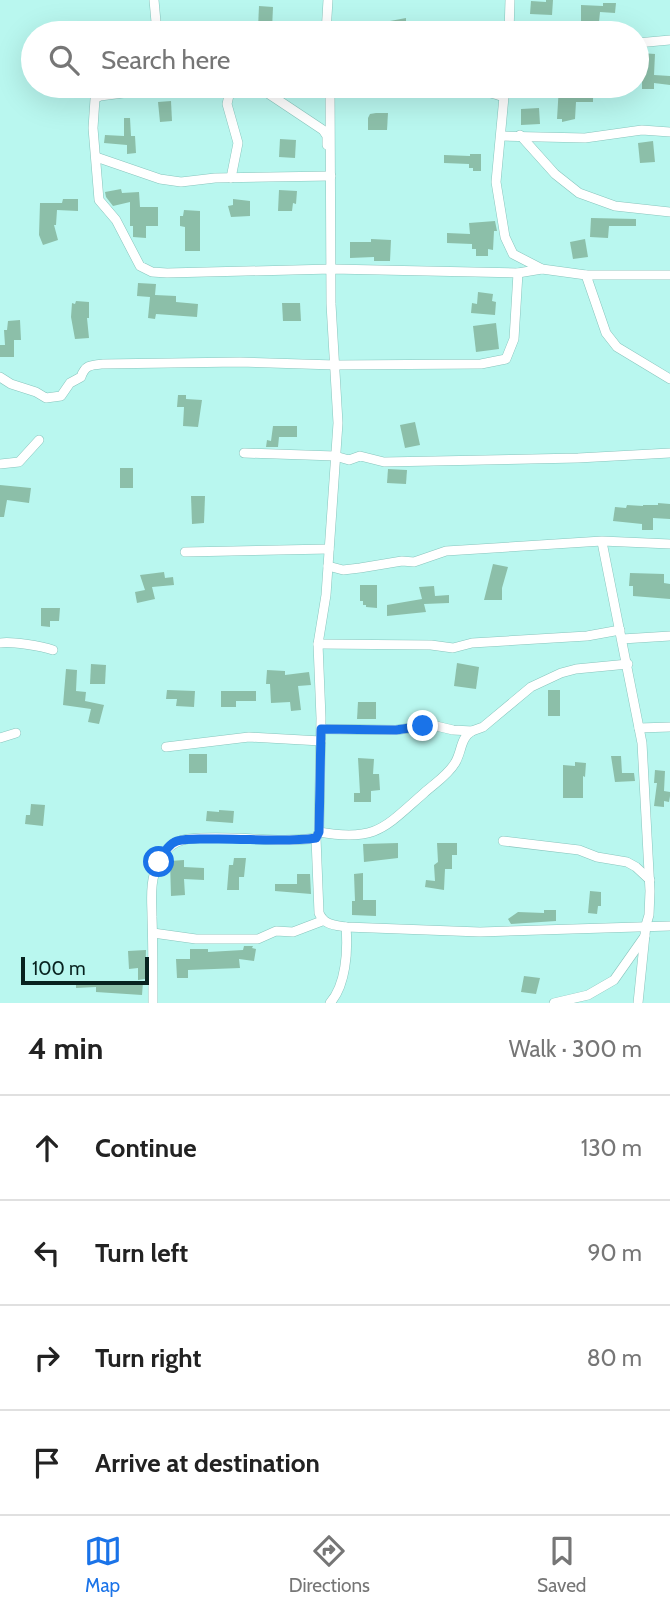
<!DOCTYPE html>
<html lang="en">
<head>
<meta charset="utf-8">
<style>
	:root { --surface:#fff; --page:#f2f2f2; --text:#222; --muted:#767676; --line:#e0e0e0; --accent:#1a73e8 }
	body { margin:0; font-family:Cabin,sans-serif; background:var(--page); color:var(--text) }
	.scale { position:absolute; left:21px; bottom:18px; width:128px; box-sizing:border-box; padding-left:7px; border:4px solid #08221f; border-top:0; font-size:19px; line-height:24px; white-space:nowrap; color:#08221f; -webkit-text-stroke:5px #b9f7ef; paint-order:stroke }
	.stop { position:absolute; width:21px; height:21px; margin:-16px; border:5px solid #1a73e8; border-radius:50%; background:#fff }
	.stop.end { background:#1a73e8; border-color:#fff; box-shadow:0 2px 7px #0008 }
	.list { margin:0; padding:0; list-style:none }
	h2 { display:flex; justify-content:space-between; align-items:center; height:91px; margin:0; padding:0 28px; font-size:30px }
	h2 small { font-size:23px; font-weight:400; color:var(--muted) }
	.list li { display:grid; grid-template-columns:46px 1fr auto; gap:21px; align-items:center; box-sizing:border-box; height:105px; padding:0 28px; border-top:2px solid var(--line) }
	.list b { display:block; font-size:26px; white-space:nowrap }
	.list em { font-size:23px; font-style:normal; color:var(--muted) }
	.icon { flex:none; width:38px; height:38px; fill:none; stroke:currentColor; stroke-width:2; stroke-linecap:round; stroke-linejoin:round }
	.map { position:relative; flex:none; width:670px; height:1003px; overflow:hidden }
	.search { position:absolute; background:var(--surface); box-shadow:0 7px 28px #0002; left:21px; right:21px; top:21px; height:77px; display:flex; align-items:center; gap:18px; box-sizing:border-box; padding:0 24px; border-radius:38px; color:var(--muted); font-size:26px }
	.sheet { height:511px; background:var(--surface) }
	nav { display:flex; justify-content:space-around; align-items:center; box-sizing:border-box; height:98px; border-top:2px solid var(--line); background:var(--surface); font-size:19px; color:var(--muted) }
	nav a { display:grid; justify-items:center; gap:4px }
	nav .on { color:var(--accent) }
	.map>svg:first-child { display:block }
</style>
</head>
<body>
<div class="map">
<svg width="670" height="1003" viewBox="0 0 670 1003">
	<rect width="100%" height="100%" fill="#b9f7ef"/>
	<g fill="#8cbfa9">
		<path d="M546,0h7l-1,15 -22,-1 1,-13 15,1z"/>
		<path d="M603,3h13l-1,10 -15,-1 -1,10 -3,-1v4l-15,-3v-17l22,1z"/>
		<path d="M259,6l14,1 -1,22 -14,-1z"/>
		<path d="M406,18v4h8v11h-23l-1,-12z"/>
		<path d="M641,53l14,1 -1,21 16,1v9l-16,-2v6h-12v-13l-2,-1v-6h-3v-13h4z"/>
		<path d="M559,86h15v6l19,-1v11h-17l-1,17 -13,3v-3h-5z"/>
		<path d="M171,101l1,20 -12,1 -2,-20z"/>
		<path d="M539,108l1,16 -19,1v-16z"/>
		<path d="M376,113h12l-1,17h-19v-12l2,-4z"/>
		<path d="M124,118h6l1,18h4l1,17 -9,1v-9l-23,-2 1,-8 19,1z"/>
		<path d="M280,139l16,1 -1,18 -16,-1z"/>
		<path d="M653,141l2,21 -15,1 -2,-20z"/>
		<path d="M470,154h11v17h-8v-3h-4v-4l-25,-1v-8l26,1z"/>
		<path d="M121,189l1,4 17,-1 1,15h18v19h-12v12l-13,-1v-11h-3v-24l-17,4 -7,-9 -1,-5z"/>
		<path d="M279,190l18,1 -1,13 -3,-1 -1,8h-14z"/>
		<path d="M63,199h15v12l-21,-1 -1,15h-2l4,15 -15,5 -4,-10 1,-32h22z"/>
		<path d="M233,199l17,2v15l-19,1 -3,-11 5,-1z"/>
		<path d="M184,210l16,1v40h-15v-24l-5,-1v-10h3z"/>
		<path d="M591,218l45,1v7h-27l-1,12 -18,-1z"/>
		<path d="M495,221l2,10h-3l-1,19 -5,-1v7h-12v-7h-4v-5l-25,-1v-10l23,1 -1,-11z"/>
		<path d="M371,239l20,1 -1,21h-16v-4l-24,1v-16h21z"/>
		<path d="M585,239l3,18 -15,2 -3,-17z"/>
		<path d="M138,283l18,1 -1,11 21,1v6l22,2 -1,13 -41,-3 -1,5 -7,-1 2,-21 -13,-1z"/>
		<path d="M478,292l15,2 -1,7 4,1 -1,13 -24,-2 1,-10 5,1z"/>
		<path d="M76,301l13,1v16h-2l2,20 -14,1 -4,-22 1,-14 3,1z"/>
		<path d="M282,303h18l1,18h-18z"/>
		<path d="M20,320l1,20h-7v17h-14v-12h5l-1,-15h3l1,-9z"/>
		<path d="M496,323l3,26 -23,3 -3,-26z"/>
		<path d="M178,395h8v4l16,1 -4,27 -15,-1 1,-19h-7z"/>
		<path d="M415,422l5,23 -15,3 -5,-23z"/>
		<path d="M273,426h24v11h-18l-1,10h-12l1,-7 4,1z"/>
		<rect x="120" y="468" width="13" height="20"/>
		<path d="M388,469l19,1 -1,14 -19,-1z"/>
		<path d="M0,485l31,3 -2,15 -22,-3 -3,17h-4z"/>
		<path d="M191,496h14l-1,27 -12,1z"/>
		<path d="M658,503l12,1v15l-17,-1v12h-11v-6l-29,-3 2,-14 11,1 1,-3 16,1v-1h15z"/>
		<path d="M493,564l15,3 -6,21v12h-18z"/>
		<path d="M164,572l1,6 8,-1 1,8 -22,2 3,12 -18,4 -2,-11 10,-2 -5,-15z"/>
		<path d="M630,573l34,1v9l6,1v15l-37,-3v-10h-4z"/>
		<path d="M360,585h17v23l-11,-1v-2h-3v-4h-3z"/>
		<path d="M434,586l1,10 14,-1v8l-25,1 2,8 -39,4v-11l35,-6 -3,-12z"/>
		<path d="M41,608h19l-1,13h-9v6l-9,-1z"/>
		<path d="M457,663l22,4 -3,22 -22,-3z"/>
		<path d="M91,664l15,1 -1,19h-15z"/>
		<path d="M66,669l11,1 -1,21 10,1 -1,9 19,4 -5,19 -11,-2 3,-13 -28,-4z"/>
		<path d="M267,670l18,1v4l24,-3 2,13 -13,1 3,24 -10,1 -1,-9 -19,1 -1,-19h-4z"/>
		<path d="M167,690l28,1 -1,16 -18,-1 1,-7h-11z"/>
		<rect x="548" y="690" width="12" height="26"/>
		<path d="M221,691h35v10h-20v6h-15z"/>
		<path d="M358,702h18v17h-19z"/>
		<rect x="189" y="754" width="18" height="19"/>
		<path d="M611,756h10l1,17h12l1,8 -20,1z"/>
		<path d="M358,758l16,1 -1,15h6l1,16 -9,1v11h-17v-9h6z"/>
		<path d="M575,762l11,1 -1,14 -2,-1v22h-20v-33l12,1z"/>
		<path d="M655,770l10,1 -1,20 6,1v4l-1,6 -5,-1v6l-10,-1 3,-23h-3z"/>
		<path d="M31,804l14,1 -2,21 -18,-2 1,-9h4z"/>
		<path d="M219,810l15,1 -1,12 -27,-2 1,-10 12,1z"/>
		<path d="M398,843v15l-34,4 -1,-18z"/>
		<path d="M437,843h20v12h-5v14h-7l-1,21 -19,-3 1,-7 9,1 -1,-16 4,-3z"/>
		<path d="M234,858h12l-2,19h-5v13h-12l2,-25h4z"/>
		<path d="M184,860v7l20,1v12l-20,-1 1,16 -14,1 -1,-35z"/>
		<path d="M363,873v27h13v16l-24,-1v-14h3l-1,-27z"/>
		<path d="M297,874h13l1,20 -36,-3v-7h22z"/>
		<path d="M590,891l11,1v14h-3l-1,8 -9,-1z"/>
		<path d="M544,910h12v11l-45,3 -3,-5 10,-7 26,1z"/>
		<path d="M244,946h9l-1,2 4,1 -2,12 -15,-2 1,9 -52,2v8h-11l-1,-19h14v-10h18v3l35,-2z"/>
		<path d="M146,950l-1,29 -7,1v-12l-9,1 -1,-18z"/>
		<path d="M524,976l16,2 -4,16 -15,-2z"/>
		<path d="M76,981l67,1 -1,13 -46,-3v-5l-20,1z"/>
	</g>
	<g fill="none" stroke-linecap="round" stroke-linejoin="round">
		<defs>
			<g id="minor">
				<path d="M154,0l3,33"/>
				<path d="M326,33l2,-33"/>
				<path d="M509,33l1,-33"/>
				<path d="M637,43l33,-3"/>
				<path d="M329,86l-38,5 -42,-3 -19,3 -68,-3 -62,8 -5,3 -2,29 6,72 17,20 24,46 12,6 15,1 165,-4 186,4 24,-4"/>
				<path d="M330,86l1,218 7,119 -12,172 -8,49 3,74 -2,114 -3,6 3,75c5,12 15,12 27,14l134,5 190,-6"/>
				<path d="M505,86l-9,96 9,55 8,17 29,15 44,6h84"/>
				<path d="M330,89c54,-2 124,-10 174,8"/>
				<path d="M263,90l60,40 4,6v9"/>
				<path d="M230,91l-3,13 11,39 -7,35"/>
				<path d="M520,135l35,39 24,19 36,13 55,6"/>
				<path d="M501,136l84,2 57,-8 28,2"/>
				<path d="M96,157l64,22 21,3 34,-4 116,-2"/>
				<path d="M586,275l20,58 11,14 53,32"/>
				<path d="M0,377l11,7 25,8 10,6 15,-2 9,-13 11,-6c4,-12 10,-12 22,-13l137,-2 95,3 146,-1 25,-5 8,-20 4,-66"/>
				<path d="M244,453l91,3 14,4 11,-4 24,6 194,-4 92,-5"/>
				<path d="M0,464l19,-2 20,-22"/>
				<path d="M602,542l40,201 8,148 -1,24 -3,10 -8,78"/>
				<path d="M185,552l144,-3"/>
				<path d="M328,566l15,4 17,-2 42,-7 12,1 32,-11 156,-10 68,3"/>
				<path d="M622,639l48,-3"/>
				<path d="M0,643c11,-2 41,3 53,7"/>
				<path d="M318,644l113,1 22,3 19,-5 115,-7 33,-6"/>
				<path d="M639,728l31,-1"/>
				<path d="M321,729l75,1 36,-5 21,5 19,1 11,-4 48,-40 30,-14 15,-4 52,-5"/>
				<path d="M0,738l16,-5"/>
				<path d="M166,747l83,-10 72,4"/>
				<path d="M319,832c57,10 65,-4 105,-39 10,-9 24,-18 31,-30 7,-11 5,-25 17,-32"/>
				<path d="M503,841l76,9 18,7 30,5 9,5 14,13"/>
				<path d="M153,933l43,6h62l18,-8 17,1 29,-11"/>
				<path d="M153,1003c0,-29 0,-57 -1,-86 0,-13 -2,-29 2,-42 5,-18 15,-34 34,-36 43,-5 86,5 128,-1"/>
				<path d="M330,1003c16,-18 18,-52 16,-76"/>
				<path d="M554,1003l34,-8 26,-15 31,-44"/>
			</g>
		</defs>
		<use href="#minor" stroke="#88c5bd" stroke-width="10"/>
		<use href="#minor" stroke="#fff" stroke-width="9"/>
	</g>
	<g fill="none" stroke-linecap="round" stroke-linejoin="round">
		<path stroke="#1a73e8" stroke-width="9" d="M159,862c5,-8 9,-18 18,-21 10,-3 23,-2 33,-2 35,-1 73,4 106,-1l3,-6 2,-103 75,1 27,-4"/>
	</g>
</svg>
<div class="scale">100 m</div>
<div class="stop" style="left:159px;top:862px"></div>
<div class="stop end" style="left:423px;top:726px"></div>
<div class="search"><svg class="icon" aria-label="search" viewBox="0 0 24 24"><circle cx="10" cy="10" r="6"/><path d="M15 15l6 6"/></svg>Search here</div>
</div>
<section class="sheet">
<h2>4 min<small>Walk · 300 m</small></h2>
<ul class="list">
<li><svg class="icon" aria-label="ahead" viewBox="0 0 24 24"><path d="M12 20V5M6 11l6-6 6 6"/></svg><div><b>Continue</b></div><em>130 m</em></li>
<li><svg class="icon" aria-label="left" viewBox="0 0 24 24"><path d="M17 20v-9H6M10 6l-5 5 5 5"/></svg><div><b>Turn left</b></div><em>90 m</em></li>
<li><svg class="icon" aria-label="right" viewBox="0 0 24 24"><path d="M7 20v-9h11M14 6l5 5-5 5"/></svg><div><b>Turn right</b></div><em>80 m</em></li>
<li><svg class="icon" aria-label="arrive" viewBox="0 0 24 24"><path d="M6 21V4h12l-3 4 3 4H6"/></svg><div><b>Arrive at destination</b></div></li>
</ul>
</section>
<nav>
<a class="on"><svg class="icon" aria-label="map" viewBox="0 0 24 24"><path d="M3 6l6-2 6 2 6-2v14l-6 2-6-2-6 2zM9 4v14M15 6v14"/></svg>Map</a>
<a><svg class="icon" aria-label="directions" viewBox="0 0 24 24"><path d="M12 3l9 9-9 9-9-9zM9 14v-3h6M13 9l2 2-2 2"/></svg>Directions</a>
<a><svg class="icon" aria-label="saved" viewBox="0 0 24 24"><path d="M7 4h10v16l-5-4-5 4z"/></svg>Saved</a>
</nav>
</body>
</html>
